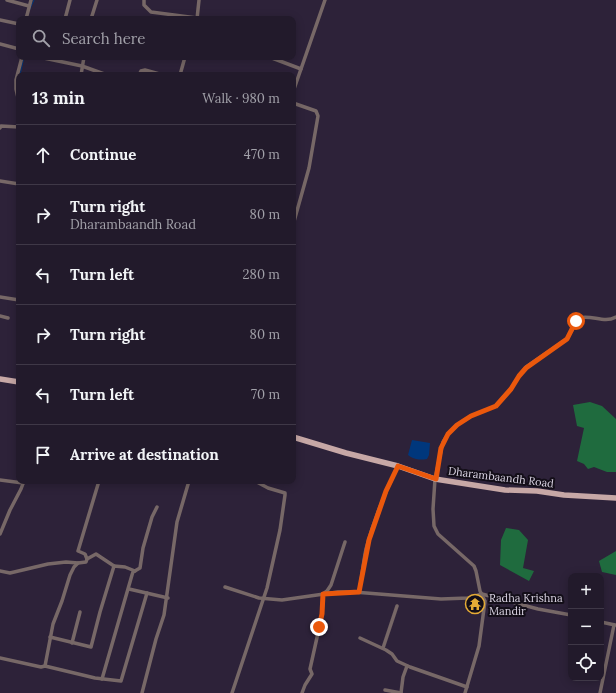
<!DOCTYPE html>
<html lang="en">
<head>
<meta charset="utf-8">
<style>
	:root { --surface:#221a2b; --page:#2e2737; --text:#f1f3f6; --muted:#a2a1a9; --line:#3f3847 }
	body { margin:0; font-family:Lora,serif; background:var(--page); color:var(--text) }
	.controls { position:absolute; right:12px; bottom:12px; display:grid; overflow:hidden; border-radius:8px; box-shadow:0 2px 10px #0003 }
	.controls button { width:36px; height:36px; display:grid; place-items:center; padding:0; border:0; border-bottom:1px solid var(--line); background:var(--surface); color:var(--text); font:20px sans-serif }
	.stop { position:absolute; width:12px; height:12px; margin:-9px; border:3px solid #ea580c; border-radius:50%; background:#fff }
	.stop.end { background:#ea580c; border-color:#fff; box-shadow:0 1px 4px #0008 }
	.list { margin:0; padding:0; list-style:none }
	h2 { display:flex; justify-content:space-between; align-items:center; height:52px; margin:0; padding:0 16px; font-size:17px }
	h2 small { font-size:13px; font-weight:400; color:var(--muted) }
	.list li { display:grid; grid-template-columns:26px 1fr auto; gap:12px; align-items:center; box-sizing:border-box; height:60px; padding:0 16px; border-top:1px solid var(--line) }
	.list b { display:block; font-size:15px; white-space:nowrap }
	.list p { margin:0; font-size:13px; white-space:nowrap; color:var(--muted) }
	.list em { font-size:13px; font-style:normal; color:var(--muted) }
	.icon { flex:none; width:22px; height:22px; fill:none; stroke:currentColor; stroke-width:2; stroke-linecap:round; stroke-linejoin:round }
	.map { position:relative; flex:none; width:616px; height:693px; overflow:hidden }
	.search { position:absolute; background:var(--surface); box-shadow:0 2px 10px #0003; left:16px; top:16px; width:280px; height:44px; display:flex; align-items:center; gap:10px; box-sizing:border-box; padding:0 14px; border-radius:8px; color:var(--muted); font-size:15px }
	.panel { position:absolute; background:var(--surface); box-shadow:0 2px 10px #0003; left:16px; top:72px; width:280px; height:412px; border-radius:8px }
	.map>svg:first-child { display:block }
</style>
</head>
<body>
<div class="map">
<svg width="616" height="693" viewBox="0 0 616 693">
	<rect width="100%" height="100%" fill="#2d2239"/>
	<g fill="#1f6b3e">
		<path d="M590,402l12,4 14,13v53h-9l-13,-5 -6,2 -4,-5 -7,-3 7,-33 -7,-2 -4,-21z"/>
		<path d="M506,528l13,2 9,10 -5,28 11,3 -5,10 -29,-16 1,-25z"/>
		<path d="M616,551v24l-14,-3 -3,-11z"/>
	</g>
	<path fill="#00377c" d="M412,440l18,3 -1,12 -2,4c-8,1 -12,1 -19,-4z"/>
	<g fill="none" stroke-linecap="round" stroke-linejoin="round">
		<g stroke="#00377c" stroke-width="1">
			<path d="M30,9l4,-9"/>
			<path d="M20,75l4,-18"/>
			<path d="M18,84l1,-5"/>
		</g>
		<g stroke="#776867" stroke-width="3.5">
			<path d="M7,0l22,6"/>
			<path d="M144,0v5l7,7 46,6"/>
			<path d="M26,19l5,-19"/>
			<path d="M65,19l5,-19"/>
			<path d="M91,19l6,-19"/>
			<path d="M197,19l2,-19"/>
			<path d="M0,20l19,4"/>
			<path d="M0,44l19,5"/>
			<path d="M39,57l43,9 25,9"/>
			<path d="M272,58l29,11"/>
			<path d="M81,75l3,-18"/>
			<path d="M139,75l2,-4 4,-1 18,5"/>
			<path d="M180,75l5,-18"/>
			<path d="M293,92l32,-92"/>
			<path d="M19,102l-3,-13v-9l6,-23"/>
			<path d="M293,103l23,8 2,5 -9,52 -16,57"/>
			<path d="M0,128l1,-2 18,1"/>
			<path d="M0,181l19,3"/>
			<path d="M18,209l1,-6"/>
			<path d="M0,297l19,3"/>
			<path d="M0,316l8,2"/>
			<path d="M17,381l2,-6"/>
			<path d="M0,480l23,3"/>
			<path d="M0,534l10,-24 11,-21 3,-8"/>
			<path d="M87,559l9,-5 18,12"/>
			<path d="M0,571l10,2 38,-9 18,-2 12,1 8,-1 1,-3 -2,-5 -7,-3 21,-70"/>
			<path d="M225,587l34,11 23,2 56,-8h16l87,7 27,-1 14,-4 56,15 33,6"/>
			<path d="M129,589l39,9"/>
			<path d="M359,592c3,-14 4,-29 7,-43 7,-26 20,-59 32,-83"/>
			<path d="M601,622l14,3"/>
			<path d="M50,637l41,10 9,-35 14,-46 11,1 10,4"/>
			<path d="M360,638l26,12 6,4 5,7 13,6 57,20"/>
			<path d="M72,643l8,-31"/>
			<path d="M383,648l14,-42"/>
			<path d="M0,658l41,9 4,-1 50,12 26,3 26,-88"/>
			<path d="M45,666l8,-42 9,-23 8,-26 4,-8 4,-4"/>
			<path d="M102,679l30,-104 1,-3 7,-4 3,-20 9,-31 5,-10"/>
			<path d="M385,690l16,3"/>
			<path d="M142,693l14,-54 8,-24 13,-93 12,-41"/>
			<path d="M232,693l35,-105 13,-58 5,-35v-2l-17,-5 -13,-7"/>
			<path d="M302,693l3,-8 7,-11 -2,-5 12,-54 1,-21 4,-3 4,-6 14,-43"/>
			<path d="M401,693l2,-16 4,-11"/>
			<path d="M465,693l14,-47 6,-45 -5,-10 -4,-20 -2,-5 -36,-32 -4,-8 -1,-17 2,-30 8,-37 5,-8 9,-9 14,-9 25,-10 15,-17 8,-13 7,-9 41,-28 12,-21c12,-4 25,6 37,-1"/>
			<path d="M600,693l14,-68"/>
		</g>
		<g stroke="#c7a8a6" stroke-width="5.5">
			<path d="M0,379l19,3"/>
			<path d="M293,437l53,16 52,13 37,13 70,11 32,1 27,4 52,3"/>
		</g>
	</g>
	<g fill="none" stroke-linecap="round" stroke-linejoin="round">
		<path stroke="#ea580c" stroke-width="5" d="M319,627l3,-13 1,-20 36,-2 10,-52 17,-49 12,-25 38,13 5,-31 7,-14 9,-9 14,-9 25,-10 15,-17 8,-13 7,-8 41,-29 9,-18"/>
	</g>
	<defs>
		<symbol id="temple-ring" viewBox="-11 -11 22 22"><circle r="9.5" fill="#130e18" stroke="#e6ac36" stroke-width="1.5"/><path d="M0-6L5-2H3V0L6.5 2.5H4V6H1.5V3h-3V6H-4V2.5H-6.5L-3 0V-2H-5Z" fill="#e6ac36"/></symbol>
	</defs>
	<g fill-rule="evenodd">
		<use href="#temple-ring" x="464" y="593" width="22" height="22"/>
	</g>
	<g text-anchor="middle" stroke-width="4" stroke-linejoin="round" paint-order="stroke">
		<g font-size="11" fill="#dad4e3" stroke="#130e18">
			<text transform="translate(501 477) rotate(7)" y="4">Dharambaandh Road</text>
		</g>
		<g font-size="11" fill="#dad4e3" stroke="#130e18" text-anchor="start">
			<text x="489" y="602">Radha Krishna<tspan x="489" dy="13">Mandir</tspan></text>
		</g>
	</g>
</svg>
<div class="controls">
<button>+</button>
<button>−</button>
<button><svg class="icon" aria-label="locate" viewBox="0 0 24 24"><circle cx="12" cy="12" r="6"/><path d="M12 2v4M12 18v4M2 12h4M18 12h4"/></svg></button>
</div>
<div class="stop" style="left:576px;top:321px"></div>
<div class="stop end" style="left:319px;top:627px"></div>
<div class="search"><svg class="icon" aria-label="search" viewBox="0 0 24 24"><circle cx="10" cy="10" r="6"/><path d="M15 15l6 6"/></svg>Search here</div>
<section class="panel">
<h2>13 min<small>Walk · 980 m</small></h2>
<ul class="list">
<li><svg class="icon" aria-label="ahead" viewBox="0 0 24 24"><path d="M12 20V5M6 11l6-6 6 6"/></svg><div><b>Continue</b></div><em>470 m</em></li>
<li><svg class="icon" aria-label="right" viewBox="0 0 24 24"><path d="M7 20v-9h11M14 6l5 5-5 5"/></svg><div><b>Turn right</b><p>Dharambaandh Road</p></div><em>80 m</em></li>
<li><svg class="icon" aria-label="left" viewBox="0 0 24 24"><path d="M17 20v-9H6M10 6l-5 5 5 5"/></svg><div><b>Turn left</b></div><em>280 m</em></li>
<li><svg class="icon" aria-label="right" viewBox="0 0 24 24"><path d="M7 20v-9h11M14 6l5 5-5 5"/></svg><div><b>Turn right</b></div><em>80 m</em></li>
<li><svg class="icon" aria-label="left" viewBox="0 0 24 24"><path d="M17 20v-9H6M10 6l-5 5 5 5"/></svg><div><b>Turn left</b></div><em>70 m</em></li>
<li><svg class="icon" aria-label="arrive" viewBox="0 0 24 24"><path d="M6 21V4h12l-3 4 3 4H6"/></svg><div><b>Arrive at destination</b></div></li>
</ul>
</section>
</div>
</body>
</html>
